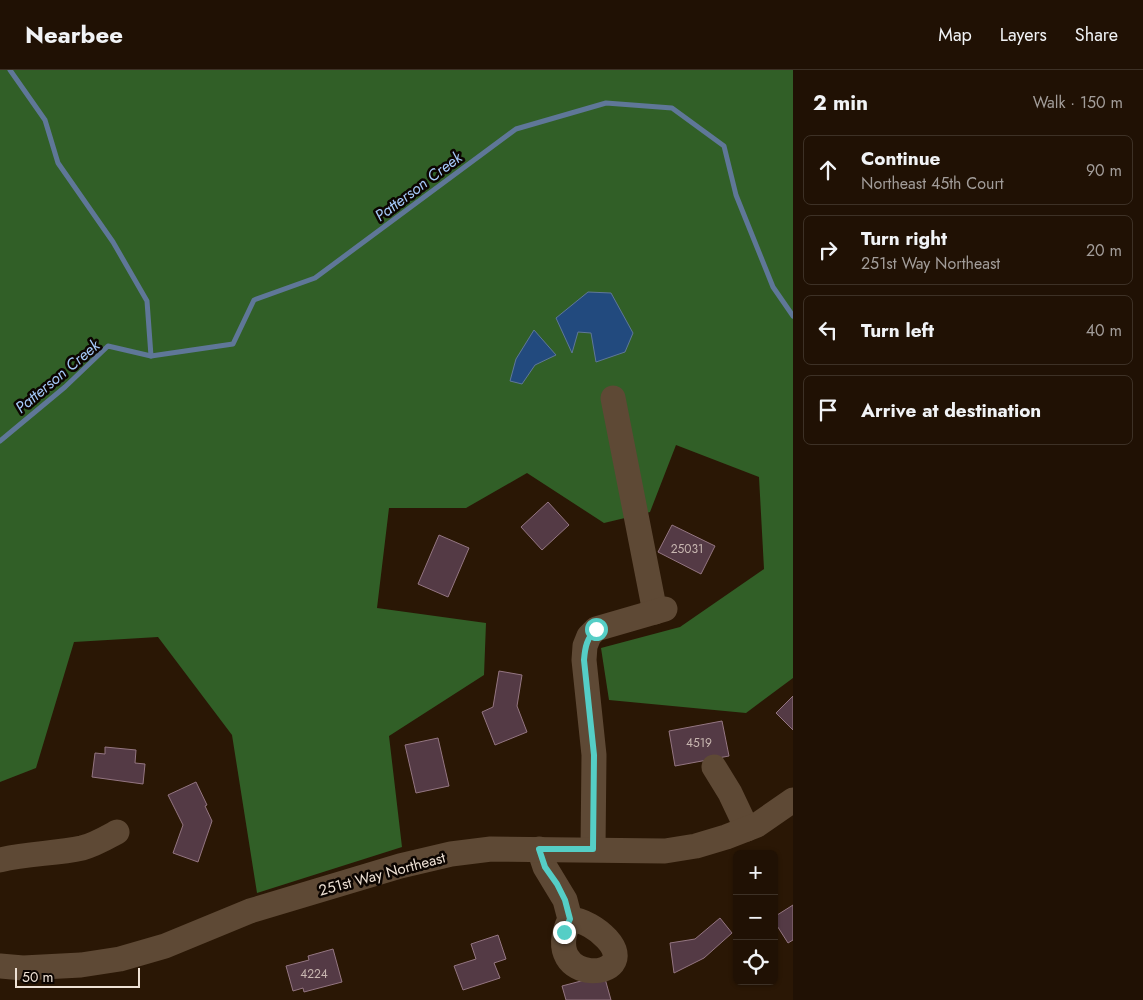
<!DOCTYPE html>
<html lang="en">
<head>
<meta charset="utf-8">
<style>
	:root { --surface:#201104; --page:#2d1f13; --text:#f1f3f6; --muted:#a29d9a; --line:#3d3126 }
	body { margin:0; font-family:Jost,sans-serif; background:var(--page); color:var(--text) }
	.controls { position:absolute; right:15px; bottom:15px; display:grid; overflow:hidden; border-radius:8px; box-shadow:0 1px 4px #0004 }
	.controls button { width:45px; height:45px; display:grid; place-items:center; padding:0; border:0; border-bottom:1px solid var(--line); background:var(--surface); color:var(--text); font:25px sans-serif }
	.scale { position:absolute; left:15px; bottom:12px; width:125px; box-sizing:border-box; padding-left:5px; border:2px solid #eee1d5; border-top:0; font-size:14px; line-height:18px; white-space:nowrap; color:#eee1d5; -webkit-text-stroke:4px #0c0501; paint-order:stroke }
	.stop { position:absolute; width:15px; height:15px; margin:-11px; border:4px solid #55cec6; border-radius:50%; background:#fff }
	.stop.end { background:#55cec6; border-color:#fff; box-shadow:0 1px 5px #0008 }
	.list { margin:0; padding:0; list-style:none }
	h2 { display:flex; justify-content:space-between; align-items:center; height:65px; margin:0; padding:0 20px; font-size:21px }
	h2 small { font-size:16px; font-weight:400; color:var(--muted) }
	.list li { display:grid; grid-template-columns:32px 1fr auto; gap:15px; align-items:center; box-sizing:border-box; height:70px; margin:0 10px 10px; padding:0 10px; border:1px solid var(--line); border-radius:8px }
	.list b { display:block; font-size:19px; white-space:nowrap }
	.list p { margin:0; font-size:16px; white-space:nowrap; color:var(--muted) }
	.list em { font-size:16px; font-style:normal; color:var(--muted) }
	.icon { flex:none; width:28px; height:28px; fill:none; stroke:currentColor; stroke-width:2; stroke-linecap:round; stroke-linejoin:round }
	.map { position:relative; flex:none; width:793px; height:930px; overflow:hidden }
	header { display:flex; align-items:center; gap:30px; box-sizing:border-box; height:70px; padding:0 25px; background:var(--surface); border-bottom:1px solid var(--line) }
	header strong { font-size:24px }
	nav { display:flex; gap:28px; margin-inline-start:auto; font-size:18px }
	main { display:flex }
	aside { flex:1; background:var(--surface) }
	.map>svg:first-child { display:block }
</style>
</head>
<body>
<header>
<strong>Nearbee</strong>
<nav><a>Map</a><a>Layers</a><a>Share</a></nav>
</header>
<main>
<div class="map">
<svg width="793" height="930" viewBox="0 0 793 930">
	<rect width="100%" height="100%" fill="#2a1705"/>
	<path fill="#315f27" d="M0,0h793v608l-47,35 -137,-13 -8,-52 79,-21 84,-58 -5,-92 -83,-32 -26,67 -46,11 -77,-50 -61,35h-77l-12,100 109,15 -2,52 -95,61 13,111 -145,46 -25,-158 -74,-98 -84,5 -38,126 -36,14z"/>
	<g fill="#224a7e" stroke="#5f7798">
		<path d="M588,222l23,1 22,40 -8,19 -29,10 -5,-29 -13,-1 -6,21 -16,-35z"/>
		<path d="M534,260l22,25 -21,10 -13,19 -12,-3 6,-22z"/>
	</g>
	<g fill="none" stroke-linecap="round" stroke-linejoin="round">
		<g stroke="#5f7798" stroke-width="5">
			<path d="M10,0l35,50 13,43 55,79 34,59 4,55"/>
			<path d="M0,371l65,-54 43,-41 43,10 82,-12 21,-44 61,-22 201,-149 90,-26 66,5 52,38 12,49 37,92 20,29"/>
		</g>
	</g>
	<g fill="#543a45" stroke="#947682">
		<path d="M548,432l21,23 -27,25 -21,-23z"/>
		<path d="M672,455l43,21 -14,28 -43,-22z"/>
		<path d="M439,465l30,13 -21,49 -30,-13z"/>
		<path d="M499,601l23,4 -5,31 10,26 -32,13 -13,-33 11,-5z"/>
		<path d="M793,626v34l-17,-17z"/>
		<path d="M722,651l7,35 -54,10 -6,-35z"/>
		<path d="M438,668l11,48 -33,7 -11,-48z"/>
		<path d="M105,677l31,3 -1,13 10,1 -2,20 -51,-7 3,-24 10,1z"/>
		<path d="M196,712l11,23 -2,1 7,15 -14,41 -25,-9 10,-28 -15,-30z"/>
		<path d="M793,835v35l-5,3 -14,-22v-4z"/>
		<path d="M720,848l12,15 -28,25 -30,15 -4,-30 25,-4z"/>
		<path d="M498,865l8,24 -12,4 6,15 -37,12 -9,-24 22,-7 -5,-15z"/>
		<path d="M333,879l9,33 -38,10 -1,-4 -10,3 -7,-25 23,-6 -1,-4z"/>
		<path d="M604,905l7,25h-45l-4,-14z"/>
	</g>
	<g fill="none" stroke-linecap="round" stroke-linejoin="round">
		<g stroke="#5e4935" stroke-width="25">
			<path d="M613,328l42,214"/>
			<path d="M714,697l16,26 17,36"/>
			<path d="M539,779l6,18 20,33 5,19c-33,69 75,62 37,20 -9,-10 -24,-19 -37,-20"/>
			<path d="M593,779l1,-94 -10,-95 1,-14 4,-10 7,-7 69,-20"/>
			<path d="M0,790c27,-7 55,-6 82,-12 12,-3 24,-10 35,-16"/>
			<path d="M0,896l23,2 58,-3 39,-6 45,-13 85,-35 150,-45 51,-12 40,-5 174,2 31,-5 30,-9 31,-12 36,-25"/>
		</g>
	</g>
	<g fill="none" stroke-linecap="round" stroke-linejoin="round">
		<path stroke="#55cec6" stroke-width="6" d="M564,862l6,-13 -5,-19 -8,-16 -12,-17 -6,-18h54l1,-94 -10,-95c1,-13 3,-22 12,-31"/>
	</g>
	<g text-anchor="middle" stroke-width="5" stroke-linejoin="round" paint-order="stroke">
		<g font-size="12" fill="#c8b7b1">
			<text x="687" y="483">25031</text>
			<text x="699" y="677">4519</text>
			<text x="314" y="908">4224</text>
		</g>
		<g font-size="15" fill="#eee1d5" stroke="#0c0501">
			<text transform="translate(382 804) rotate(-15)" y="5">251st Way Northeast</text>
		</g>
		<g font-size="16" font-style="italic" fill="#a5c8f8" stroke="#0c0501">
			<text transform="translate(418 116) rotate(-37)" y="6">Patterson Creek</text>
			<text transform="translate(57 306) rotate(-40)" y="6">Patterson Creek</text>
		</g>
	</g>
</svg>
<div class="controls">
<button>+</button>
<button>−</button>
<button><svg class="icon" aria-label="locate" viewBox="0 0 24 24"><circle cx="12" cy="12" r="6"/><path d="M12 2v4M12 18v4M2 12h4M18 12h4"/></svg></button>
</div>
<div class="scale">50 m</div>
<div class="stop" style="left:596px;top:559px"></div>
<div class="stop end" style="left:564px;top:862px"></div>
</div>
<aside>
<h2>2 min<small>Walk · 150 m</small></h2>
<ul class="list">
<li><svg class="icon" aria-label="ahead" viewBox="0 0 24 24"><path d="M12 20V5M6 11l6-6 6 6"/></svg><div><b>Continue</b><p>Northeast 45th Court</p></div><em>90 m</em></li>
<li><svg class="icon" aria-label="right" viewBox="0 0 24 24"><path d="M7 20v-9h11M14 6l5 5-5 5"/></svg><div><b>Turn right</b><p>251st Way Northeast</p></div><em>20 m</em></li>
<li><svg class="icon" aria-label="left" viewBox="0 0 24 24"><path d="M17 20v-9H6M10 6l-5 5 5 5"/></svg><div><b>Turn left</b></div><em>40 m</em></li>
<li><svg class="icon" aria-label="arrive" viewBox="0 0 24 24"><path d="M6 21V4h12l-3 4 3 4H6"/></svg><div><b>Arrive at destination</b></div></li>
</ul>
</aside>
</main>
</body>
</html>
